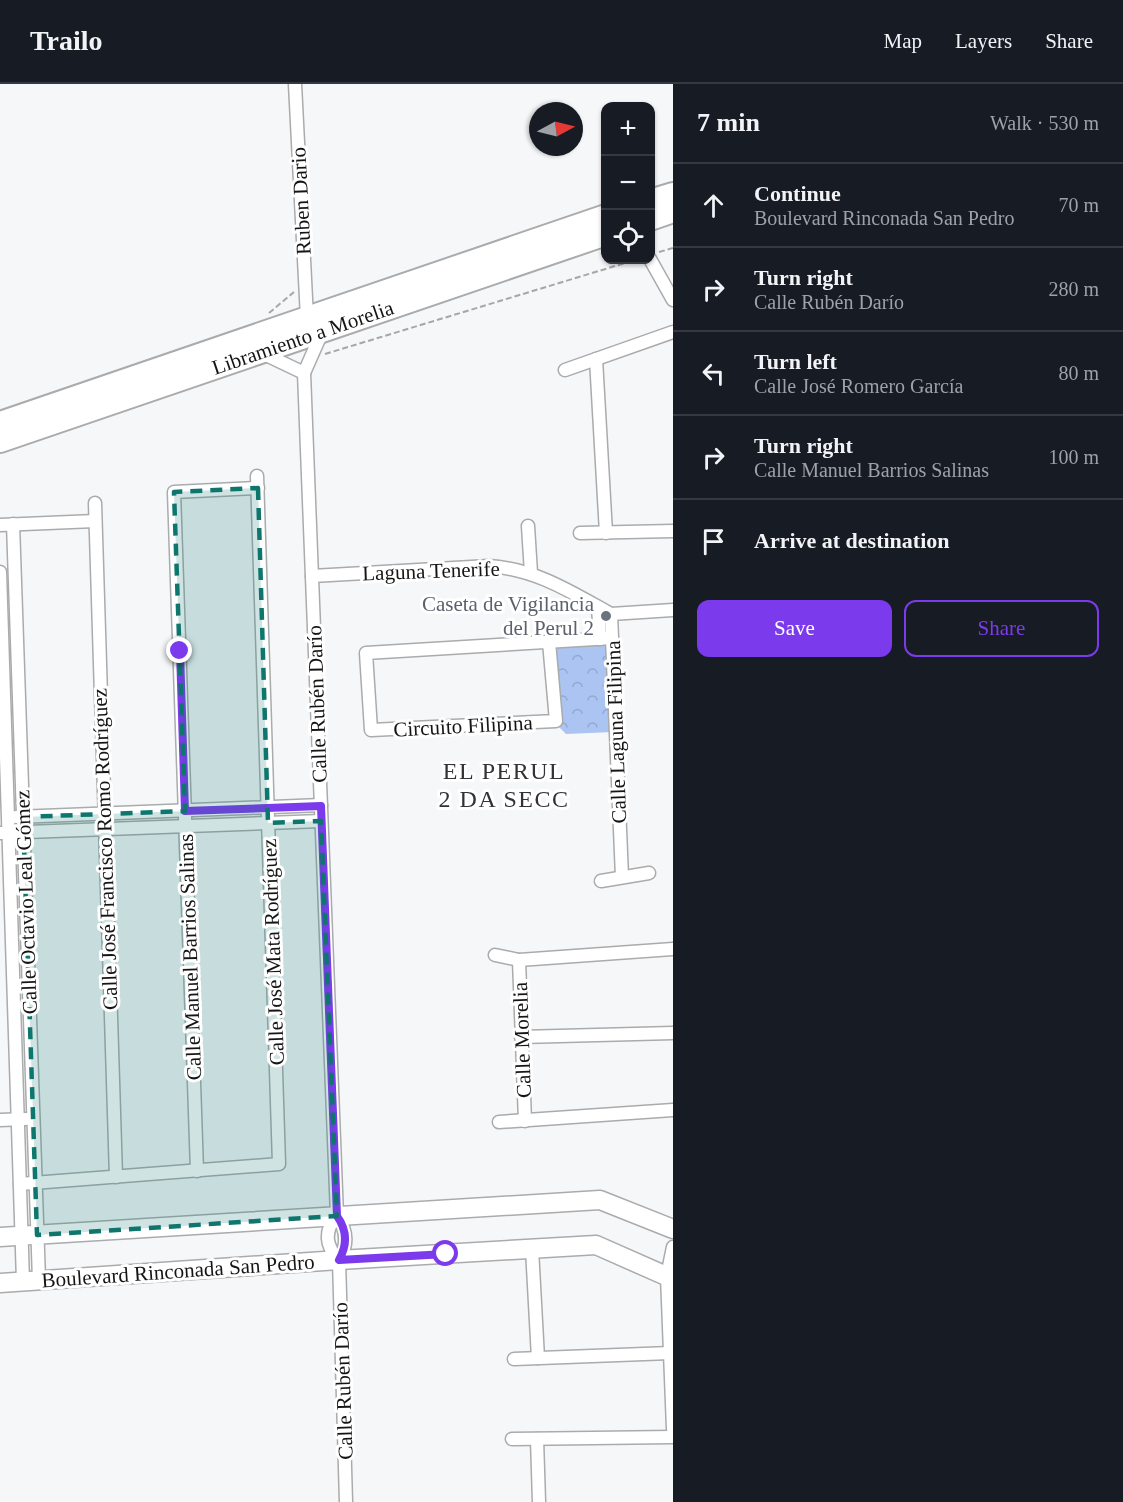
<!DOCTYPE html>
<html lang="en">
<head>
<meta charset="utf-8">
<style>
	:root { --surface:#171b24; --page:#20242c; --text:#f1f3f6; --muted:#9ea1a6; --line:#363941; --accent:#7c3aed }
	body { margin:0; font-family:"Times New Roman",serif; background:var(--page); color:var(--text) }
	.controls { position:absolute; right:18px; top:18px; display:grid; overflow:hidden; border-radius:12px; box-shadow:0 2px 4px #0004 }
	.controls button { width:54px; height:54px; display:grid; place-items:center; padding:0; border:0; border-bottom:2px solid var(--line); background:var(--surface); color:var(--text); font:30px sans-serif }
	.compass { position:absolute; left:529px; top:18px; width:54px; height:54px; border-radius:50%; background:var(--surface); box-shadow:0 2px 4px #0004; rotate:83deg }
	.stop { position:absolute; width:18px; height:18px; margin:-14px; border:4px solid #7c3aed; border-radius:50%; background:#fff }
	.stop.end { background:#7c3aed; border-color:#fff; box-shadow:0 2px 6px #0008 }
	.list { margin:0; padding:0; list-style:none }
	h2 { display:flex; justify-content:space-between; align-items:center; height:78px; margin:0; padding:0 24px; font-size:26px }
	h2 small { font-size:20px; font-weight:400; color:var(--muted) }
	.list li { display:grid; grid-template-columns:39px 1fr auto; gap:18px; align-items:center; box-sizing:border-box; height:84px; padding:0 24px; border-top:2px solid var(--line) }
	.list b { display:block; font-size:22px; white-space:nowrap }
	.list p { margin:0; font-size:20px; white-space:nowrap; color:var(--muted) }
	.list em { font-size:20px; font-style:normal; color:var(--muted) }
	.actions { display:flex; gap:12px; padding:18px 24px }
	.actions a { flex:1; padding:14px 0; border:2px solid var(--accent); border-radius:12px; text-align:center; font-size:21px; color:var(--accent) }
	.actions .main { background:var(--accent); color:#fff }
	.icon { flex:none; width:33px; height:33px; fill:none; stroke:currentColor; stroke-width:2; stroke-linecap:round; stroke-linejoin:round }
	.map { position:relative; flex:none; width:673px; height:1418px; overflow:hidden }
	header { display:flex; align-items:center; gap:36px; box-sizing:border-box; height:84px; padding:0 30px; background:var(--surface); border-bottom:2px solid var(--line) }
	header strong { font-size:28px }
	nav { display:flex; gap:33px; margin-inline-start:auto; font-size:21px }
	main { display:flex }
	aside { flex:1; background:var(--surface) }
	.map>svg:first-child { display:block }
</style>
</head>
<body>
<header>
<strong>Trailo</strong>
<nav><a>Map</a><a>Layers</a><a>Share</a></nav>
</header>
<main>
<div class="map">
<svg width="673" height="1418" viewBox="0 0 673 1418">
	<defs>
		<pattern id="park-crowns" width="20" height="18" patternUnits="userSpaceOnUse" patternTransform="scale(1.5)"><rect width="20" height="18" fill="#abc4f1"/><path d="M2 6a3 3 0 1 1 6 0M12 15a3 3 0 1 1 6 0" fill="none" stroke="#92a8ce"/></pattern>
	</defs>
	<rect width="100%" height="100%" fill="#f6f7f9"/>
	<path fill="url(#park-crowns)" d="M609,558l4,90 -47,2 -7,-7 -7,-80z"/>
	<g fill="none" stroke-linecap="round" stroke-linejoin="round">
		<defs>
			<g id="street">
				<path d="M295,0l12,234"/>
				<path d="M650,175l23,41"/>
				<path d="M323,246l-19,43 33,843c10,14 11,29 2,44l7,242"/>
				<path d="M262,269l42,20"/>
				<path d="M596,275l10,174"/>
				<path d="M565,286l108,-38"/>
				<path d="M95,419l21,674"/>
				<path d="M13,440l26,756"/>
				<path d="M0,441l95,-4"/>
				<path d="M528,442l3,47"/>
				<path d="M580,449l93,-2"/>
				<path d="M0,488l23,709"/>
				<path d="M312,492l177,-10c47,3 82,26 122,48"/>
				<path d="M598,523l2,32"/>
				<path d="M611,530l11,263"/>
				<path d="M611,530l62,-4"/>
				<path d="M549,558l7,79 -185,9 -5,-77 246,-15"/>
				<path d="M16,733l305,-12"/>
				<path d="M0,749l321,-12"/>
				<path d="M601,797l48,-8"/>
				<path d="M495,871l24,5 154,-11"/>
				<path d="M519,876l6,161"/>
				<path d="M521,953l152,-4"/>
				<path d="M0,1036l26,-1"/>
				<path d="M499,1038l174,-12"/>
				<path d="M197,1087l-23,-679 84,-4"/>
				<path d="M20,1100l259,-20 -22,-688"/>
				<path d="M337,1132c-13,14 -12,30 2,44"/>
				<path d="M673,1163l-6,29 6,153"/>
				<path d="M532,1165l6,109"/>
				<path d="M514,1275l156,-6"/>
				<path d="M512,1355l161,-2"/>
				<path d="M537,1355l2,63"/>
			</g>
			<g id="secondary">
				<path d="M0,1153l600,-37 73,29"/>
				<path d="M0,1199l339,-23 257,-15 77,34"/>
			</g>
			<g id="highway">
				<path d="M650,117l23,-7"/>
				<path d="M650,135l23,-8"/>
				<path d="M0,339l606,-207"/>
				<path id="s1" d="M0,357l606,-207"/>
			</g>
		</defs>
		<use href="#street" stroke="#aaabad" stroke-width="15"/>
		<use href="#secondary" stroke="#aaabad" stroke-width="21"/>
		<use href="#highway" stroke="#aaabad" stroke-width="26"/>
		<g stroke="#a6a7a9" stroke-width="2" stroke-dasharray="6 3" stroke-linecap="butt">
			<path d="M659,168l14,-4"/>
			<path d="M269,229l25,-21"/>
			<path d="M325,270l310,-94"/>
		</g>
		<use href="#street" stroke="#fff" stroke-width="12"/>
		<use href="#secondary" stroke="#fff" stroke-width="18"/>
		<use href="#highway" stroke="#fff" stroke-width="22"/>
	</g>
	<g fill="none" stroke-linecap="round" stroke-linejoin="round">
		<path stroke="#7c3aed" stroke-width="8" d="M180,567l5,160 136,-5 16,410c10,14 11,28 2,44l107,-6"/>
	</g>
	<path fill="#0f766e" fill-opacity="0.2" stroke="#0f766e" stroke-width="4.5" stroke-dasharray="12 8" stroke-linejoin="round" d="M258,404l10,335 53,-2 16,395 -300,19 -14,-418 162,-6 -11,-319z"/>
	<circle fill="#6b7280" stroke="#fff" stroke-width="2" cx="606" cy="532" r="6"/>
	<g text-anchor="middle" stroke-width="6" stroke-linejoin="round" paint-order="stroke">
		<g font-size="21" fill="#151516" stroke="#fff">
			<text transform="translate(301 117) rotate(-93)" y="7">Ruben Dario</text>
			<text dy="7" stroke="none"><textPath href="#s1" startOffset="320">Libramiento a Morelia</textPath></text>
			<text transform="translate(431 487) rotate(-2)" y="7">Laguna Tenerife</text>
			<text transform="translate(317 620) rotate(-92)" y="7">Calle Rubén Darío</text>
			<text transform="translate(463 642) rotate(-3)" y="7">Circuito Filipina</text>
			<text transform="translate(616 648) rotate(-92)" y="7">Calle Laguna Filipina</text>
			<text transform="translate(105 765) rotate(-92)" y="7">Calle José Francisco Romo Rodríguez</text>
			<text transform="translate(26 818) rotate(-92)" y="7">Calle Octavio Leal Gómez</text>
			<text transform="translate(273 868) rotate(-92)" y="7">Calle José Mata Rodríguez</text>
			<text transform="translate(190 873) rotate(-92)" y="7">Calle Manuel Barrios Salinas</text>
			<text transform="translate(522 956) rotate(-92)" y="7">Calle Morelia</text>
			<text transform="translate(178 1187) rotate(-4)" y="7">Boulevard Rinconada San Pedro</text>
			<text transform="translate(343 1297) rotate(-92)" y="7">Calle Rubén Darío</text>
		</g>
		<g font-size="21" fill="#5b616d" stroke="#fff" text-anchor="end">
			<text x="594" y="527">Caseta de Vigilancia<tspan x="594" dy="24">del Perul 2</tspan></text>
		</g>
		<g font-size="24" letter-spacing="1.5" fill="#333335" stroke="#fff">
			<text x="504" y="695">EL PERUL<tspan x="504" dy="28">2 DA SECC</tspan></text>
		</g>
	</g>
</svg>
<div class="controls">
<button>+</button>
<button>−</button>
<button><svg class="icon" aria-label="locate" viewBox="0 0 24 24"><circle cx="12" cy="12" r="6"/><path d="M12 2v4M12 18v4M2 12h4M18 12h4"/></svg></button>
</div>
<svg class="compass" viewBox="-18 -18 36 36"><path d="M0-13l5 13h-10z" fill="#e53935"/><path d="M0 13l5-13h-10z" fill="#9ea1a6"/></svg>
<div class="stop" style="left:446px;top:1170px"></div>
<div class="stop end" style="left:180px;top:567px"></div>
</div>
<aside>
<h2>7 min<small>Walk · 530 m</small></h2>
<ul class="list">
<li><svg class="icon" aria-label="ahead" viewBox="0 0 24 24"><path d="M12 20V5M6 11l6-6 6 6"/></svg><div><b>Continue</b><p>Boulevard Rinconada San Pedro</p></div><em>70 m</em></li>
<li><svg class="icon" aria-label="right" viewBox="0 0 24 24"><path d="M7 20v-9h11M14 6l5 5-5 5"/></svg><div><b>Turn right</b><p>Calle Rubén Darío</p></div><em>280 m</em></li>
<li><svg class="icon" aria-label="left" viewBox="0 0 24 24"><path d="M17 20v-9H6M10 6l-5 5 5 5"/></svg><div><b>Turn left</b><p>Calle José Romero García</p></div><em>80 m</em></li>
<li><svg class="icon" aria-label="right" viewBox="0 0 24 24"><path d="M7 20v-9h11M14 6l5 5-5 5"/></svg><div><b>Turn right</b><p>Calle Manuel Barrios Salinas</p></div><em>100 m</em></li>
<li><svg class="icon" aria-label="arrive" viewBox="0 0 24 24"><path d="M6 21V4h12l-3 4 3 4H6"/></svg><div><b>Arrive at destination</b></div></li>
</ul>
<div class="actions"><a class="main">Save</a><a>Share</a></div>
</aside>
</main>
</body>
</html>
